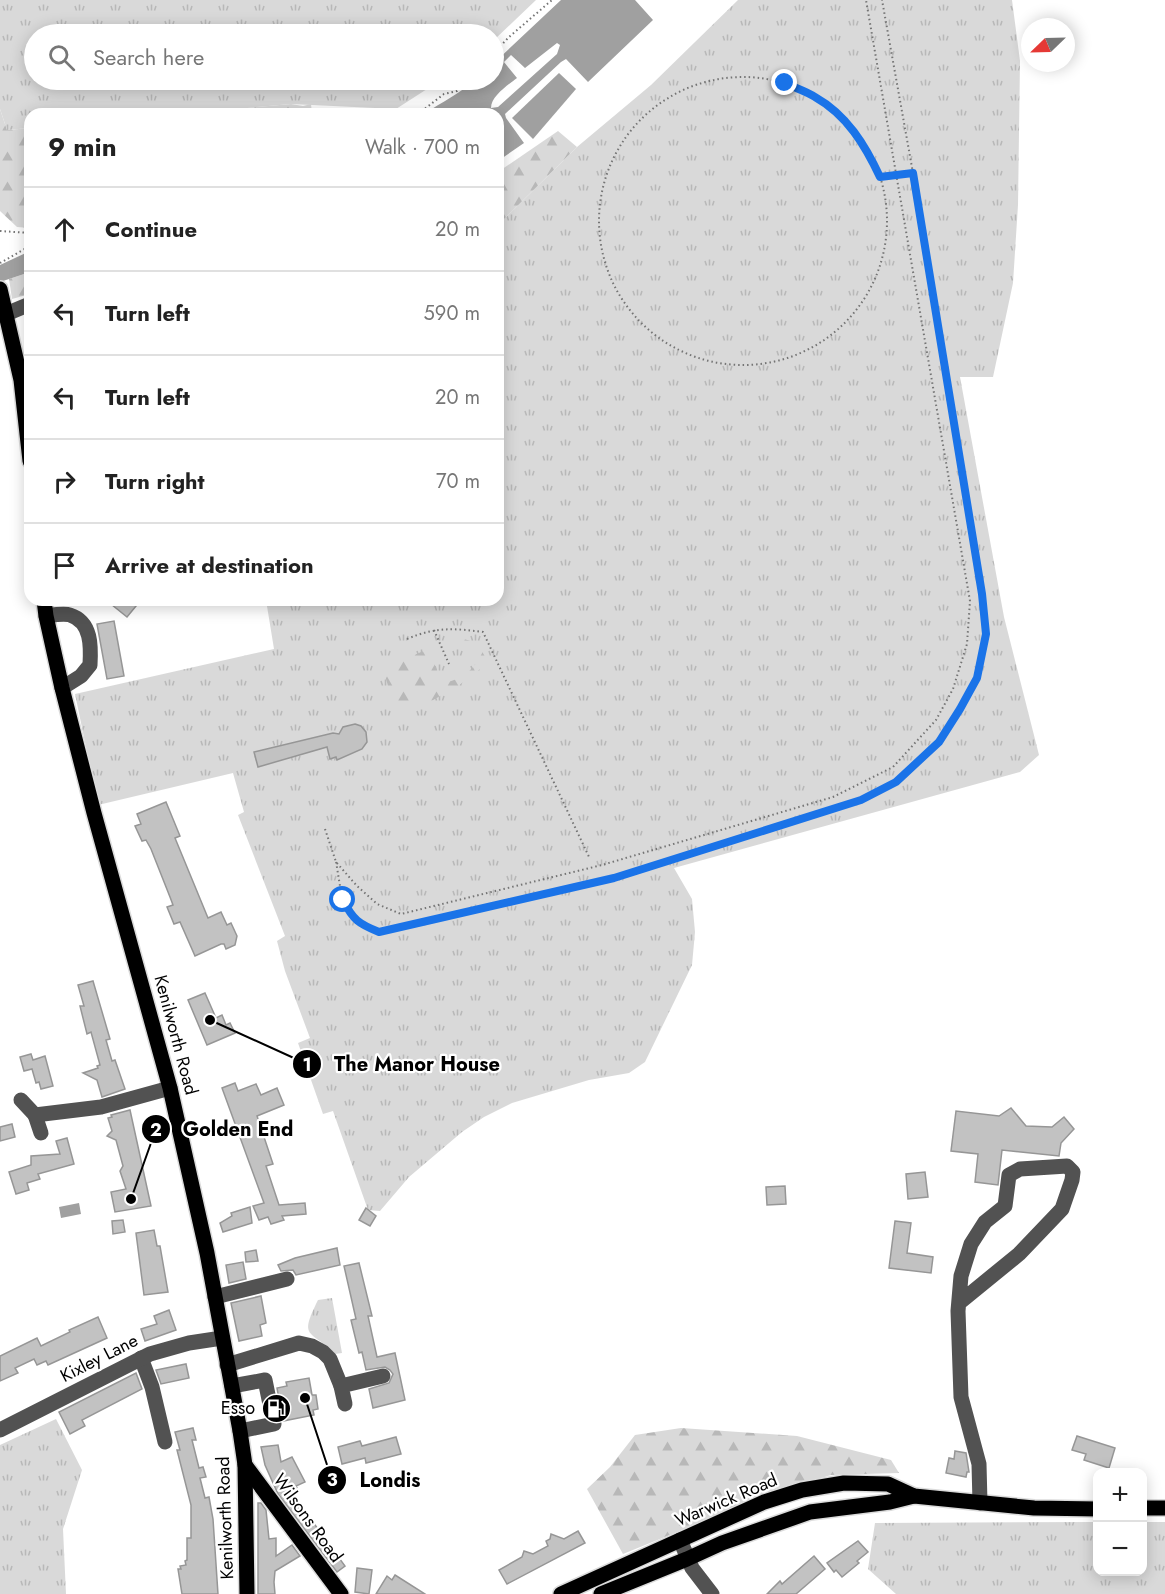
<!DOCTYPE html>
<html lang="en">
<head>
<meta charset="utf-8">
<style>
	:root { --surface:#fff; --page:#f6f6f6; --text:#222; --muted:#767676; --line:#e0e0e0 }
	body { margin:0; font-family:Jost,sans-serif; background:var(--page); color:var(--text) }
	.controls { position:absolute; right:18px; bottom:18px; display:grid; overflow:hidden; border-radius:12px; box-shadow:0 3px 15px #0003 }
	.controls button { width:54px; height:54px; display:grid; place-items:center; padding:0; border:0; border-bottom:2px solid var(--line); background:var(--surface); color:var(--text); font:30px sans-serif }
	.compass { position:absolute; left:1021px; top:18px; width:54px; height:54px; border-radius:50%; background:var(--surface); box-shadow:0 3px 15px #0003; rotate:247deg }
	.stop { position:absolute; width:18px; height:18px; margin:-14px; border:4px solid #1a73e8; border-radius:50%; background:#fff }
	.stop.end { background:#1a73e8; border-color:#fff; box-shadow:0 2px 6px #0008 }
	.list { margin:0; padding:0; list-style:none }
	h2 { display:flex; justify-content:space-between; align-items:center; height:78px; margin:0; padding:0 24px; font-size:26px }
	h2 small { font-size:20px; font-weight:400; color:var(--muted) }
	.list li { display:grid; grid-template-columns:39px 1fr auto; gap:18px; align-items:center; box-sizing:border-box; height:84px; padding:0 24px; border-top:2px solid var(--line) }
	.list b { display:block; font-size:22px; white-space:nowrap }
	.list em { font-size:20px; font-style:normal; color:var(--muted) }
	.icon { flex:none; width:33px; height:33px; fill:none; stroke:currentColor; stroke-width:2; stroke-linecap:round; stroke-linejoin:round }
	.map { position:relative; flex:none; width:1165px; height:1594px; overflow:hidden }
	.search { position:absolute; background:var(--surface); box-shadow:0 3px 15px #0003; left:24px; top:24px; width:480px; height:66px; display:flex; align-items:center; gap:15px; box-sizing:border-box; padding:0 21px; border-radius:33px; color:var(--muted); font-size:22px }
	.panel { position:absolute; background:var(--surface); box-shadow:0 3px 15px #0003; left:24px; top:108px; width:480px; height:498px; border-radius:18px }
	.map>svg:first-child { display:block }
</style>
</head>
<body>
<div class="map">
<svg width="1165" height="1594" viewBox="0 0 1165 1594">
	<defs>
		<pattern id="grass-tufts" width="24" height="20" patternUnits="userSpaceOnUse" patternTransform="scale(1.5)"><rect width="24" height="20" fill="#d9d9d9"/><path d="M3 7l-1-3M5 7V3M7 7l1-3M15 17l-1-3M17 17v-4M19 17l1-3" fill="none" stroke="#b8b8b8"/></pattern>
		<pattern id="forest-firs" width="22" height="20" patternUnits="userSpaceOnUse" patternTransform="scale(1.5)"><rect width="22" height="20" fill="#d9d9d9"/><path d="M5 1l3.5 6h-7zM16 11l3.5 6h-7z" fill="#b8b8b8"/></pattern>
	</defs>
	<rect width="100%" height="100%" fill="#fff"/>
	<g fill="url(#grass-tufts)">
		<path d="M0,0h536l-42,40v-6h-460v46h407l-45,29 -105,-5 -110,10h-151v14l-23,2 -7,-21z"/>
		<path d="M738,0h274l8,61 -2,144 -5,78 -20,94h-33l44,240 35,138 -19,17 -346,96 18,31 3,33 -3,33 -47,97 -16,11 -40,7 -77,23 -28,14 -22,15 -53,45 -29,34 -12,-1 -35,-99 -10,3 -25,-71 12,-5 -25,-67 -8,-30 8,-5 -47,-121 6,-3 -11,-39 -135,32 -23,-111 199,-45 -8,-49h232v-375l79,-78 74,-62z"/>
		<path d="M332,1298l10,55 -7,1c-24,-25 -37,-14 -17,-54z"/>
		<path d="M56,1419l26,51 -19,59 3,65h-66v-149z"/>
		<path d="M1097,1522l1,50h44l1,-50h22v72h-269l-28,-25 7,-46z"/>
	</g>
	<g fill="url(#forest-firs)">
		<path d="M291,104l12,2 8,-2 1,10h-131z"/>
		<path d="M0,109l7,21 23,-2v100l-13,-1 -17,-16z"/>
		<path d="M558,131l19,16 -79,78v-53z"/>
		<path d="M30,272v22l-18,5 -3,-20z"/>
		<path d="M449,637c23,2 30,5 39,26l-30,23 -32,18 -31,5 -12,-40 47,-21c5,13 4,26 17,34 14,-3 24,-10 31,-22l-3,-12c-12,-7 -18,-3 -28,-7z"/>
		<path d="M681,1428l116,8 94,24 8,13 -68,2 -55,17 -153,62 -36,-65 23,-22 25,-32z"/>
	</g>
	<g fill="#a0a0a0" fill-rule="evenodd">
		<path d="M561,0h74l18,20 -65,62 -22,-23 -5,3 -56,52 1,4 18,25 -26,18v-47h-74c18,-12 35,-20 51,-34h19v-17zM557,43l3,2 -3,9 -59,53 -7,1c0,-12 17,-23 26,-30l-13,-16 7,-7 14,13z"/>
		<path d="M559,73l17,16 -43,50 -21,-21z"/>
		<path d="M30,251v21l-30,10v-17z"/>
		<path d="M79,1203l2,11 -20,4 -2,-11z"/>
	</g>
	<g fill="#c2c2c2" stroke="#969696" stroke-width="1.5">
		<path d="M106,600h35l-14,17z"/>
		<path d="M114,621l10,55 -17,3 -10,-55z"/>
		<path d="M355,724l6,2 5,6 1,10 -5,7 -25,11 -1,-3 -6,2 -3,-12 -69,20 -4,-15 79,-19 6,1 4,-7z"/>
		<path d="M166,802l14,34 -5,2 33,80 13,-6 6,13 4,-2 6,13 -2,9 -9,4 -2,-5h-3l-26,12 -15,-34 -6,2 -7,-17 6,-2 -3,-8 -19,-48 -5,-9 -4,1 -7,-15 6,-2 -4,-10z"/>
		<path d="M93,981l17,58 -4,1 6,21 3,-1 10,29 -23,8 -5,-17 -14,-7 15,-5 -1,-2 3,-1 -9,-33 -4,2 -7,-28h4l-6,-21z"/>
		<path d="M205,993l11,25 6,-3 4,10 4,-2 5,10 -28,12 -19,-45z"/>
		<path d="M31,1054l2,6 12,-4 8,30 -12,3 -2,-7 -3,1 -4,-14 -8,2 -4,-14z"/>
		<path d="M235,1083l3,8 18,-7 5,11 16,-7 7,17 -27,11 16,48 -7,2 13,39 26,-2 1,11 -24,2 2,4 -13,4 -3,-7 -9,3 -6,-14 11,-3 -42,-115z"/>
		<path d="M1011,1108l15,18 26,1 12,-10 10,12 -13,14 -2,13 -57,-6 -4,35 -23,-3 3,-28 -27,-3 5,-40 43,5z"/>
		<path d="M130,1110l21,96 -36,6 -4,-20 15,-3 -6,-18 3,-5 -7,-26 -9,-4 5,-5 -4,-13 4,-1 -1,-2z"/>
		<path d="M12,1124l3,13 -15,4v-14z"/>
		<path d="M67,1138l7,26 -36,10 2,5 -13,4 2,7 -13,4 -7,-22 22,-7v-9l29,-2 -4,-13z"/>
		<path d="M925,1172l3,25 -20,2 -2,-25z"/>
		<path d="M785,1186l1,18 -19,1 -1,-18z"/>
		<path d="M250,1207l2,16 -29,9 -3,-9 12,-7 -1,-3z"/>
		<path d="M366,1208l10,8 -6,10 -11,-6z"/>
		<path d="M123,1220l2,12 -12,2 -1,-13z"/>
		<path d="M895,1221l16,2 -4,30 26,4 -2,16 -42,-5z"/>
		<path d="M154,1230l3,16h3l8,46 -24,3 -8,-62z"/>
		<path d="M337,1248l3,17 -44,10 -3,-5 -12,1 -3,-6 17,-7z"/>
		<path d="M256,1250l2,11 -12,1 -1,-10z"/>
		<path d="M243,1262l3,17 -17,4 -3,-18z"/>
		<path d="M359,1263l13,53h-4l9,41 18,-4 10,47 -32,8 -4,-19 20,-6 4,-9 -3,-4 -5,-3 -19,3 -4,-18 -3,1 -8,-33 5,-1 -12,-53z"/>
		<path d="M261,1296l5,27 -6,2 2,11 -23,5 -8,-38z"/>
		<path d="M169,1310l7,20 -31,11 -4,-12 16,-5 -3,-8z"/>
		<path d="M98,1317l9,21 -59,27 -2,-4 -9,4 -3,-6 -19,9 3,5 -18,8v-25l37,-18 4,8 29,-14 -1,-2z"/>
		<path d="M186,1364l3,14 -28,6 -5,-14z"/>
		<path d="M136,1373l6,16 -60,31 3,6 -15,8 -11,-22z"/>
		<path d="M309,1378l3,17h4l2,14 -5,1 1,5 -31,6 -6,-33 10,-2 -1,-4z"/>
		<path d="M193,1428l3,12h-4l7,28 4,-1 3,10 -6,1 5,20 4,-1 4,22 5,75h-36l-4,-25h3l-1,-3 6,-1 -1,-4 2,-1v-22h4v-33l-14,-55h3l-5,-18z"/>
		<path d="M1077,1436l38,12 -6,20 -25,-8 2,-6 -14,-4z"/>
		<path d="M396,1437l5,17 -35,9 -1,-5 -23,6 -4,-17 22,-6 2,5z"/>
		<path d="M278,1445l3,17 11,-5 13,25 -9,4 1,2 -6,4 54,74 -8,6 -59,-78 -13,-29 -4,-18z"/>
		<path d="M955,1451l11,2 3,19h-2l-1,5 -20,-4 3,-15 5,1z"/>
		<path d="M258,1503h3l5,7 3,29 7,-1v18l16,-11 8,11 -25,15 -1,11 1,12h-17z"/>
		<path d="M578,1531l7,12 -78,41 -8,-14 23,-13 2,-6 9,3 15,-8 -2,-5 4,-2 1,-5 13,5z"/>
		<path d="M858,1541l10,11 -11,9 2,2 -17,14 -6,-7 -2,2 -7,-9z"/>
		<path d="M814,1556l11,13 -29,25h-29l13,-13 2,3z"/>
		<path d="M357,1568l15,2 -3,24 -14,-2z"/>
		<path d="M395,1575l30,19h-49l11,-18 5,4z"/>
	</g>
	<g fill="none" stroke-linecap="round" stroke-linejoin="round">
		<defs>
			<g id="major">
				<path d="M0,289l21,91 9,81"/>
				<path d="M44,600l2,16 16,72 32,125 76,275 37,165 33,178 5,34 2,129"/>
				<path d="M245,1465l96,129"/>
				<path d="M1142,1508h23"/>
				<path d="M561,1594l203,-92 38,-12 42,-7 44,1 26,12 120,12 64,1"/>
				<path d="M601,1594l86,-35 35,-16 88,-31 80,-10 24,-6"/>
			</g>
		</defs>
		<use href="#major" stroke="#dbdbdb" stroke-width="18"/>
		<g stroke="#747474" stroke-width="2" stroke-dasharray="1.5 3" stroke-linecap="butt">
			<path d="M494,53l15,-16 43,-37"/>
			<circle cx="743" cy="221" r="144"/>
			<path d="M418,114l26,-20 13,-3 12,-11"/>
			<path d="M880,178l33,-5"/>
			<path d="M0,231l30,2"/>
			<path d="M0,263l30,-17"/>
			<path d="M434,630l15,34"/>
			<path d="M407,639c28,-12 46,-11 76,-7l107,227"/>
			<path d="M325,829l11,33 21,24 20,18 24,10 201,-49 231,-68 60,-30 43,-47 17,-31 14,-45 3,-43 -104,-601"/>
			<path d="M336,862c4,20 5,51 24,63 6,3 13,5 19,7l235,-54 247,-78c12,-6 26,-11 37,-20 44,-35 82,-86 88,-145 1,-13 -3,-28 -4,-41l-69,-421 -31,-173"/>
		</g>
		<g stroke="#525252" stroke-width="15">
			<path d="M6,314l24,-10"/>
			<path d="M46,616c7,-1 18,-3 24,-1 22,7 21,32 20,50l-9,11 -19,12"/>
			<path d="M21,1100l14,15 6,18"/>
			<path d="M35,1115l66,-8 69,-19"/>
			<path d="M215,1297l72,-18"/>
			<path d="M959,1303l60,-49 43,-45 10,-29 1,-8 -6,-6 -47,3 -11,6 -4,31 -20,16 -14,22 -10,32 -3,35 3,86 18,67 1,39"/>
			<path d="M141,1358l11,29 13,55"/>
			<path d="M227,1365l72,-22 13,3 11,6 7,7 11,27"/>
			<path d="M232,1386l33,-6 9,44 -34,7"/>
			<path d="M345,1404l-4,-18 42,-10"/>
			<path d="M0,1430l150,-76 39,-11 33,-5"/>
			<path d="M680,1540l12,28 20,26"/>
		</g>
		<use href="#major" stroke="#000" stroke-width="15"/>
	</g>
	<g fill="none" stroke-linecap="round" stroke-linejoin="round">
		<path stroke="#1a73e8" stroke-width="8" d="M343,900c10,20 16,24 36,32l235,-54 247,-78 35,-18 43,-40 21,-33 17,-31 9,-44 -4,-40 -69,-421 -33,4c-15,-32 -33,-62 -65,-80 -9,-6 -20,-9 -30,-14"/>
	</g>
	<defs>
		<symbol id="fuel-disc" viewBox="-11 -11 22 22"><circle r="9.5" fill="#000" stroke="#fff"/><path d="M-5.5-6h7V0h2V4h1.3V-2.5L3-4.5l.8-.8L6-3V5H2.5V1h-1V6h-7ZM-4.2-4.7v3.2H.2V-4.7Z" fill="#fff"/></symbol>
	</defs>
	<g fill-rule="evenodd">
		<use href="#fuel-disc" x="260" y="1392" width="33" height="33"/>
	</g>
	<g text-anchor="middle" stroke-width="4.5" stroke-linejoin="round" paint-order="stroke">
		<g font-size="18" fill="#000" stroke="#fff">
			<text transform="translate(176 1035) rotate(75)" y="6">Kenilworth Road</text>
			<text transform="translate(99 1358) rotate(-27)" y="6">Kixley Lane</text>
			<text transform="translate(726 1500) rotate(-23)" y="6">Warwick Road</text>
			<text transform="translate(225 1518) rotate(-92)" y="6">Kenilworth Road</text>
			<text transform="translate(308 1518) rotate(54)" y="6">Wilsons Road</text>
		</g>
		<g font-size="18" fill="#000" stroke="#fff" text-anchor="end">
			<text x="255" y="1414">Esso</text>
		</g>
	</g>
	<path fill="none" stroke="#000" stroke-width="2" d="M210 1020L307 1064M131 1199L156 1129M305 1398L332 1480"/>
	<g fill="#000" stroke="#fff" stroke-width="2">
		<circle cx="210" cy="1020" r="6"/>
		<circle cx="131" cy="1199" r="6"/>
		<circle cx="305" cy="1398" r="6"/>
		<circle cx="307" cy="1064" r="15"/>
		<circle cx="156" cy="1129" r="15"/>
		<circle cx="332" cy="1480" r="15"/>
	</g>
	<g font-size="18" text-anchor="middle" font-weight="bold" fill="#fff">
		<text x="307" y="1071">1</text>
		<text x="156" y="1136">2</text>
		<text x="332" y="1486">3</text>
	</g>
	<g font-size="20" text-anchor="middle" font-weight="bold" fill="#000" stroke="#fff" stroke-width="4.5" stroke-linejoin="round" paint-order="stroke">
		<text x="417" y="1071">The Manor House</text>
		<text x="238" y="1136">Golden End</text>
		<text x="390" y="1487">Londis</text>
	</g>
</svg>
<div class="controls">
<button>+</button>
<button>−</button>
</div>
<svg class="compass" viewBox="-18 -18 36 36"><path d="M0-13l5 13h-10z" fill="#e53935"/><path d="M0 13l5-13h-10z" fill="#767676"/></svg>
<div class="stop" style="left:343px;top:900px"></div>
<div class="stop end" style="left:785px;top:83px"></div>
<div class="search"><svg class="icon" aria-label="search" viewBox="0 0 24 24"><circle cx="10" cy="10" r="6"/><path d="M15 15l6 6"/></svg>Search here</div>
<section class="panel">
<h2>9 min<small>Walk · 700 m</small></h2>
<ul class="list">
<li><svg class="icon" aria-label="ahead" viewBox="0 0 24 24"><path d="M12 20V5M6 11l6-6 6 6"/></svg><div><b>Continue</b></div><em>20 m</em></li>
<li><svg class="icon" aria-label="left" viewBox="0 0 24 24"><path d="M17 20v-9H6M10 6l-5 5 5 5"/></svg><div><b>Turn left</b></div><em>590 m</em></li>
<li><svg class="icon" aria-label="left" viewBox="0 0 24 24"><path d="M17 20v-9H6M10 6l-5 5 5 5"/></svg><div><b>Turn left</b></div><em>20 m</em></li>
<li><svg class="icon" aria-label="right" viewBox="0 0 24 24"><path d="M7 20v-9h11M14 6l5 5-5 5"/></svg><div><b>Turn right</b></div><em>70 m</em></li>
<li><svg class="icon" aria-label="arrive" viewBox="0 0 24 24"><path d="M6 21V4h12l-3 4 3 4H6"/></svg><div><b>Arrive at destination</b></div></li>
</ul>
</section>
</div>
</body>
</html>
